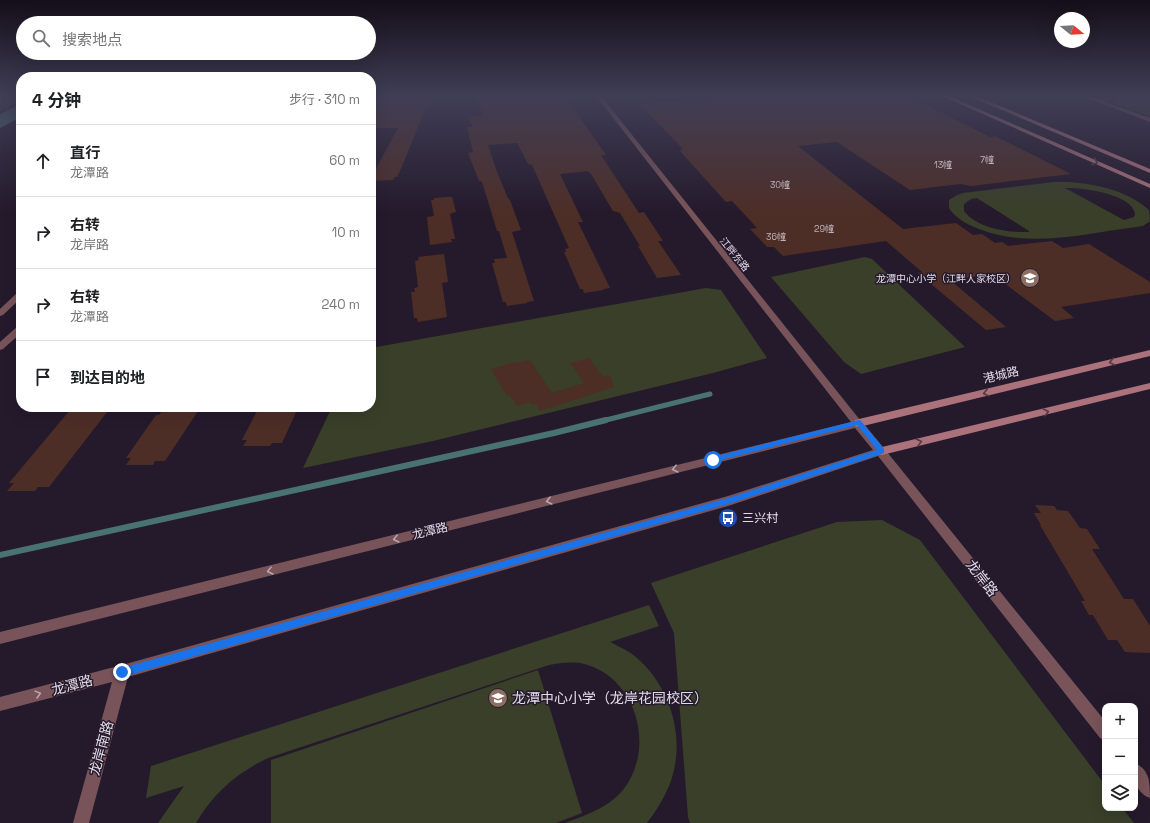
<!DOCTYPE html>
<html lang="zh">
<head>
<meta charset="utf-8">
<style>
	:root { --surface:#fff; --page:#f6f6f6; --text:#202124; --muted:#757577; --line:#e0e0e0 }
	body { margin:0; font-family:"Space Grotesk","Noto Sans SC",sans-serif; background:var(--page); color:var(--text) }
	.controls { position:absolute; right:12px; bottom:12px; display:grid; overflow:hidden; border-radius:8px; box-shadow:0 4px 16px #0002 }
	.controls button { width:36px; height:36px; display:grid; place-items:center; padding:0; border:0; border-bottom:1px solid var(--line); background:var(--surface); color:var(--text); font:20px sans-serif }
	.compass { position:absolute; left:1054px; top:12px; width:36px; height:36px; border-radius:50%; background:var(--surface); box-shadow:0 4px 16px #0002; rotate:108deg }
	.stop { position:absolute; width:12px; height:12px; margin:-9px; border:3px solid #1a73e8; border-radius:50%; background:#fff }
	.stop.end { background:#1a73e8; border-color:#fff; box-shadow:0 1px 4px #0008 }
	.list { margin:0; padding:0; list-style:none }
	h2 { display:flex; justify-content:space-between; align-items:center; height:52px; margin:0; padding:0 16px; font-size:17px }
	h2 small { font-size:13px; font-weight:400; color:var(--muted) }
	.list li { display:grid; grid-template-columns:26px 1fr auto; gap:12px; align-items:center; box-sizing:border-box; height:72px; padding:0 16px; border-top:1px solid var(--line) }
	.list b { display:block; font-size:15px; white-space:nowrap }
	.list p { margin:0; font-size:13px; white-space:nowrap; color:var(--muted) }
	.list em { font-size:13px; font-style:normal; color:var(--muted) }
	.icon { flex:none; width:22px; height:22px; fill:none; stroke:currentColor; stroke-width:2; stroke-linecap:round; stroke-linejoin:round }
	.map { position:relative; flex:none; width:1150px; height:823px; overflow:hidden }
	.search { position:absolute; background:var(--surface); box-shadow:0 4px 16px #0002; left:16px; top:16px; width:360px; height:44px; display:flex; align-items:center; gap:10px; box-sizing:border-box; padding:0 14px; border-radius:22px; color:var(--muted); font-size:15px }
	.panel { position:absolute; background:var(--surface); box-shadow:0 4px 16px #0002; left:16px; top:72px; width:360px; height:340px; border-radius:16px }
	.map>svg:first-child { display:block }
</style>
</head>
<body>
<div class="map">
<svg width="1150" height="823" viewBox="0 0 1150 823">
	<rect width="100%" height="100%" fill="#251a2c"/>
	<g fill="#393f29" fill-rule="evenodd">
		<path d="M0,96h21v5l-21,10z"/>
		<path d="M1150,96v20l-37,-13 2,-3z"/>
		<path d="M1054,182c31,-1 71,6 95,28l1,11 -7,5 -7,1c-54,7 -112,23 -164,-1 -9,-4 -18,-10 -23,-18v-8l8,-5 6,-2zM1065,188c16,-1 68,6 70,26l-1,3 -10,3zM977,198l52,33v1c-21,1 -52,-4 -65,-21v-7l7,-5z"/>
		<path d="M865,257l7,2 93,88 -104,27 -17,-12 -73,-85z"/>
		<path d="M706,288l15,2 46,68 -54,15 -280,68 -130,27 29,-61h39v-59z"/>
		<path d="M882,520l38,20 185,245v23h17l12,15h-444l-2,-6 -14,-184 -23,-50 186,-61z"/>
		<path d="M649,605l10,21 -49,16c10,5 19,9 27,16 35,30 50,84 32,128 -6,14 -13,25 -22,37h-82c21,-8 43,-15 58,-33 34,-43 13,-116 -43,-127 -11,-1 -21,0 -31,2l-281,93c-30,14 -55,35 -72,65h-38l26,-37 -38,12 5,-32z"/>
		<path d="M538,670l44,143 -26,10h-285v-63z"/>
	</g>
	<path fill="#497373" d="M21,104v13l-21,11v-14z"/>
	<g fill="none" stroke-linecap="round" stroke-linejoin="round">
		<path stroke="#497373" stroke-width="5" d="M602,421l108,-27"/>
		<path stroke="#497373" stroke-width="6" d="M0,555l554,-122 52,-13"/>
	</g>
	<g fill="#4d2e27">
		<path d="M476,96h89l41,59h-5l38,58 5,-1 19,29h-5l23,34 -24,3 -19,-32h2l-20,-33 -7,-2 -22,-37 -3,-3 -28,3 23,48h-5l32,66 -7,1 1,1 -20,3 -1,-4h-3l-16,-37h2l-1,-3 4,-1 -37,-83 -4,-1 -11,-21 -29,2 9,27 11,26 2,2 11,30 -9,2 22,69 -7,1v1l-20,3 -1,-4h-3l-11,-39h3l-1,-4 13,-1 -8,-27h-2l-2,-7 -13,-42 -1,-1h-2l-11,-28 5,-1 -6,-25h6l-5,-10 15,-2z"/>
		<path d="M718,96h184l8,4 8,1 72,36 5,-1 76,38 -100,12 -11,-2 -50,6 -73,-48 -39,4 105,83 53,-6 17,12 9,-1 13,9 7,-1 6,4 44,-5 11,7 26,-4 61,38v11l-89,14 13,11 -19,3 -63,-47 -42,6 56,47 -20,3 -68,-57 4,-1 -36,-31 -103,15 -9,-9h-7l-17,-18 7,-1 -25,-27 -6,1 -10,-11 -36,-40h2l-2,-2h3l-44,-45 81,-5h1z"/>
		<path d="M378,97h57l-8,13h-2l-22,54 -6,13h-2l-2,3 -21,1 2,-5h-2l26,-48h-27v-20z"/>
		<path d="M447,197h5l4,15 -6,2 5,25h-4l1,3 -22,3 -3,-28 7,-1 -3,-16h3v-2z"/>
		<path d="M444,254l4,28 -6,1 5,34 -29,5 -1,-4h-3l-3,-26h4l-1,-4 4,-1 -3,-26 4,-1 -1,-3z"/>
		<path d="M589,358l14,19 7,-2 4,12 -74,24 -4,-7 -4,1 -2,-3 -13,4 -7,-11 -3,1 -16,-27 23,-7 1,1 15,-3 22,33 32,-10 -14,-20z"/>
		<path d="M76,407h35l-62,80h-11l-3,4h-28l7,-8h-5l61,-73h4z"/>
		<path d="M165,407h25l-3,4h11l-33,50h-10l-2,4h-27l5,-7h-5l30,-43h3z"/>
		<path d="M259,407l39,1 -16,35h-10l-2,3h-27l4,-6h-5z"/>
		<path d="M1035,505l19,1 3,4 11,1 12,17 7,1 13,20h-8l32,50h9l17,27v27l-25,-1 -8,-12h-9l-15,-25h-4l-8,-14h4l-45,-76h1l-7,-12h7z"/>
	</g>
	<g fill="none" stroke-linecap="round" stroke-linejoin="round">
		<path fill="#78545a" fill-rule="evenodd" d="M1082,96h7l8,3 31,-3 -26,5 48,17v4z"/>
		<g fill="#78545a" fill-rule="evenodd">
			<path d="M596,96h5l259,324h3l1,4 19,23 3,1 1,4 218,269v20l-5,-3 -222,-282 -150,50 -600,171 -39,146h-16l39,-141 -112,29v-14l122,-32 606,-169 145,-46 -18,-22 -855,216v-12l851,-210z"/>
			<path d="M18,292h3v6l-18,17 -3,1v-7z"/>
			<path d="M21,325v8l-18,16 -3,1v-8l18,-16z"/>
			<path d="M1135,763c15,7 15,20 15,35 -16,-6 -15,-20 -15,-35z"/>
		</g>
		<g fill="#ab727b" fill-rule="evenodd">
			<path d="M942,96h7l201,88v4z"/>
			<path d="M969,96h7l174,73v4z"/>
			<path d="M1150,350v6l-291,71 -4,-1 -1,-3 1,-3 4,-1z"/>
			<path d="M1150,383v6l-268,66 -4,-1 -1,-3 1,-3 4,-1z"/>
		</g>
	</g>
	<defs><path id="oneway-chevron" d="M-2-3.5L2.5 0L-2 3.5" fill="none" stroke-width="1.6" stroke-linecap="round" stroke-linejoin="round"/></defs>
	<g stroke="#543948">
		<use href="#oneway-chevron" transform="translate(1095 162) rotate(23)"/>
		<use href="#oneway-chevron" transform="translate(1112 362) rotate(167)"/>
		<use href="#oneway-chevron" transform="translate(986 393) rotate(167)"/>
		<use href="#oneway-chevron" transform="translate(1046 412) rotate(-14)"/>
		<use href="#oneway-chevron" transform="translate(919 442) rotate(-14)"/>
	</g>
	<g stroke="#b8a5af">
		<use href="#oneway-chevron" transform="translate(675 469) rotate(166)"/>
		<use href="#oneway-chevron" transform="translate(549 501) rotate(166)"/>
		<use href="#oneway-chevron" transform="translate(396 539) rotate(166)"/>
		<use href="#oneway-chevron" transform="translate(270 571) rotate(166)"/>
		<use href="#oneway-chevron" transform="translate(38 694) rotate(-15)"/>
	</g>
	<linearGradient id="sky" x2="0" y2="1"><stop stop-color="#140e18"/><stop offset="0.45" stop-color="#403e56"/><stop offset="1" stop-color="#403e56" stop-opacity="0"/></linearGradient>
	<rect width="1150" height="212" fill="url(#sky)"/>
	<path fill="#1a73e8" d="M859,420l2,1 23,28v4l-156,51 -606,173 -3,-1 -2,-4 2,-3 3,-1 606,-170 149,-48 -20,-25 -144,37 -3,-2 3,-3z"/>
	<defs>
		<symbol id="school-disc" viewBox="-11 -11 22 22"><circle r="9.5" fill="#8d6e63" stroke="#251a2c"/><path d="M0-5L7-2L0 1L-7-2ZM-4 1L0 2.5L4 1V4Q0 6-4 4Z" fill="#fff"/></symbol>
		<symbol id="bus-disc" viewBox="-11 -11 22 22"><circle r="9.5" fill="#1a4fb4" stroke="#251a2c"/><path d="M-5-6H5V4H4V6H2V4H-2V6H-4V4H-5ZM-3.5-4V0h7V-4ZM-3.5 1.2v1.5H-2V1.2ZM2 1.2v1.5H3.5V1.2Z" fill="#fff"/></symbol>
	</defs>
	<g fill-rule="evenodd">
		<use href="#school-disc" x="1019" y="267" width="22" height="22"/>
		<use href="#bus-disc" x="717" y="507" width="22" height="22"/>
		<use href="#school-disc" x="487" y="687" width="22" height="22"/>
	</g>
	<g text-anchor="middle" stroke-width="3" stroke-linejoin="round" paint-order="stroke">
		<g font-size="9" fill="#bdb0b8">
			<text x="987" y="163">7幢</text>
			<text x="943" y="168">13幢</text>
			<text x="780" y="188">30幢</text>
			<text x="824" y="232">29幢</text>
			<text x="776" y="240">36幢</text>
		</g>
		<g font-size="10" fill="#e2dbe8" stroke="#251a2c">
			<text transform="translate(735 254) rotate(51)" y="4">江畔东路</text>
		</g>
		<g font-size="10" fill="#e2dbe8" stroke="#251a2c" text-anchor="end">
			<text x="1016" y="282">龙潭中心小学（江畔人家校区）</text>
		</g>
		<g font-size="12" fill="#e2dbe8" stroke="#251a2c">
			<text transform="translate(1001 375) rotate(-13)" y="4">港城路</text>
			<text transform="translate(430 531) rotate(-14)" y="4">龙潭路</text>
		</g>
		<g font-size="12" fill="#e2dbe8" stroke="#251a2c" text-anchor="start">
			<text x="742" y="522">三兴村</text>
		</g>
		<g font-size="14" fill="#e2dbe8" stroke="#251a2c">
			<text transform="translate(982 578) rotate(52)" y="5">龙岸路</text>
			<text transform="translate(72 685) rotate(-15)" y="5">龙潭路</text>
			<text transform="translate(101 748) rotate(-75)" y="5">龙岸南路</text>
		</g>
		<g font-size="14" fill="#e2dbe8" stroke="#251a2c" text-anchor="start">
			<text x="512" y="703">龙潭中心小学（龙岸花园校区）</text>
		</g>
	</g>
</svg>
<div class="controls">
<button>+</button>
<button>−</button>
<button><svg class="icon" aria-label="layers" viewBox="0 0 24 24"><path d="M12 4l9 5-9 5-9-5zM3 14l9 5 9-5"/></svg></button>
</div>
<svg class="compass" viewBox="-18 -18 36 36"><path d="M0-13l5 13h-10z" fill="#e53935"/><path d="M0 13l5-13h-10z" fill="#757577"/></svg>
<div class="stop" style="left:713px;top:460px"></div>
<div class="stop end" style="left:122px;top:672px"></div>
<div class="search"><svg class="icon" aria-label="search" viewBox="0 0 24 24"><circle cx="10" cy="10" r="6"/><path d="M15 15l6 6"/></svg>搜索地点</div>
<section class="panel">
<h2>4 分钟<small>步行 · 310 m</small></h2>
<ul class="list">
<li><svg class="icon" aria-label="ahead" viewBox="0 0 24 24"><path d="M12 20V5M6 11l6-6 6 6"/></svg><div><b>直行</b><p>龙潭路</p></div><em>60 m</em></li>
<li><svg class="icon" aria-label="right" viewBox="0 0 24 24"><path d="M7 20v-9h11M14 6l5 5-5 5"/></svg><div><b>右转</b><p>龙岸路</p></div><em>10 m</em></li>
<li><svg class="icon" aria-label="right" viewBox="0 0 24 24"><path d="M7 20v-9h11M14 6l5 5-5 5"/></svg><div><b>右转</b><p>龙潭路</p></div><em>240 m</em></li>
<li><svg class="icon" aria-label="arrive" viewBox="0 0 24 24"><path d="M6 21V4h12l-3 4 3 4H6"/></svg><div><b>到达目的地</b></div></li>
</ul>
</section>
</div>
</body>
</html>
